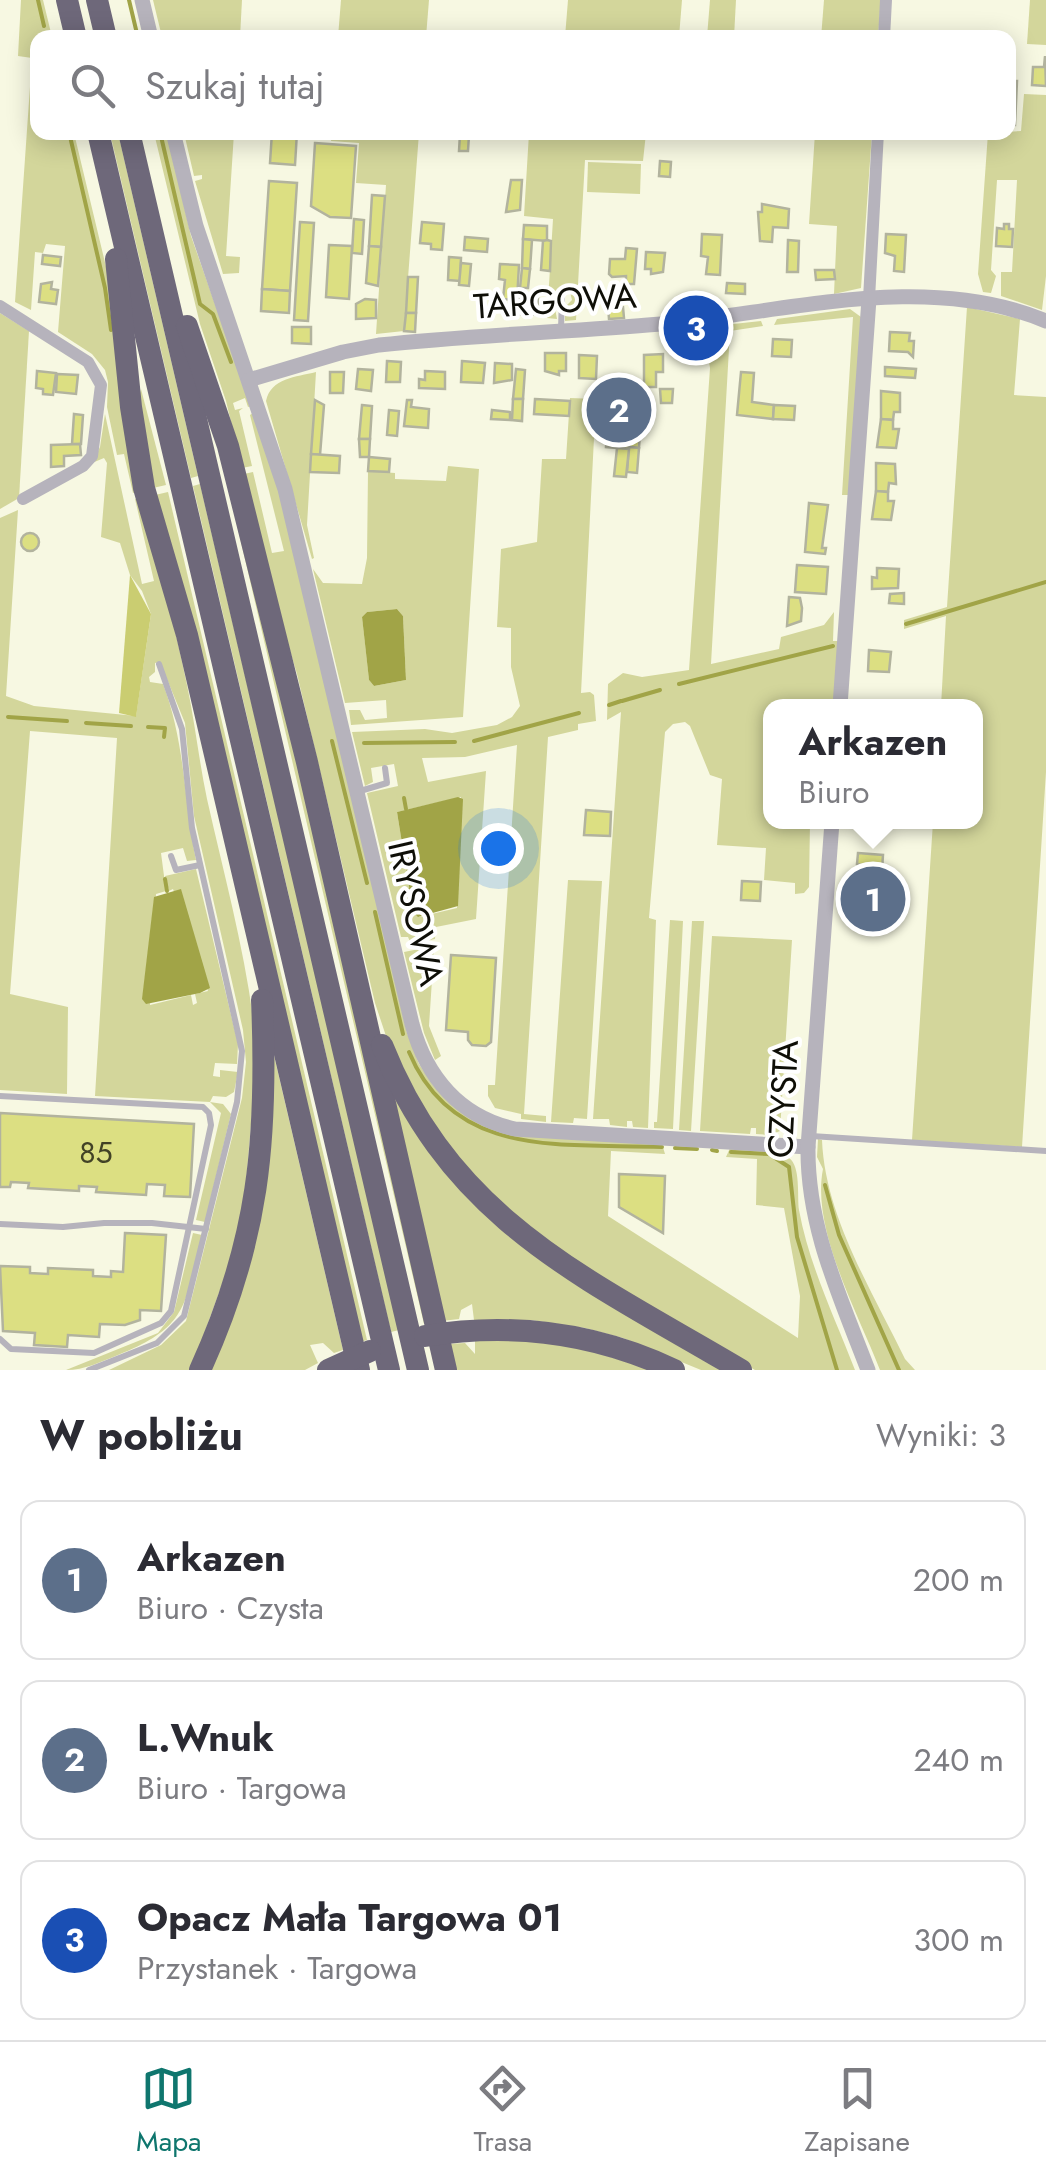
<!DOCTYPE html>
<html lang="pl">
<head>
<meta charset="utf-8">
<style>
	:root { --surface:#fff; --page:#f2f2f3; --text:#2b2b33; --muted:#7c7c81; --line:#e1e1e2; --accent:#0f766e }
	body { margin:0; font-family:Jost,sans-serif; background:var(--page); color:var(--text) }
	.you { position:absolute; left:498px; top:848px; width:35px; height:35px; margin:-25px; border:8px solid #fff; border-radius:50%; background:#1a73e8; box-shadow:0 0 0 15px #1a73e833 }
	.badge { display:grid; place-items:center; width:65px; height:65px; border-radius:50%; background:var(--accent); color:#fff; font-size:32px; font-weight:700 }
	.pin { position:absolute; translate:-50% -50%; border:5px solid #fff; box-shadow:0 2px 10px #0006 }
	.popup { position:absolute; left:763px; top:699px; width:220px; height:130px; box-sizing:border-box; display:grid; place-content:center; border-radius:20px; background:var(--surface); filter:drop-shadow(0 2px 8px #0005); font-size:32px; white-space:nowrap; color:var(--muted) }
	.popup b { font-size:38px; color:var(--text) }
	.popup::after { content:''; position:absolute; left:50%; top:100%; margin-left:-20px; border:20px solid transparent; border-top-color:var(--surface) }
	.list { margin:0; padding:0; list-style:none }
	h2 { display:flex; justify-content:space-between; align-items:center; height:130px; margin:0; padding:0 40px; font-size:42px }
	h2 small { font-size:32px; font-weight:400; color:var(--muted) }
	.list li { display:grid; grid-template-columns:65px 1fr auto; gap:30px; align-items:center; box-sizing:border-box; height:160px; margin:0 20px 20px; padding:0 20px; border:2px solid var(--line); border-radius:20px }
	.list b { display:block; font-size:38px; white-space:nowrap }
	.list p { margin:0; font-size:32px; white-space:nowrap; color:var(--muted) }
	.list em { font-size:32px; font-style:normal; color:var(--muted) }
	.icon { flex:none; width:55px; height:55px; fill:none; stroke:currentColor; stroke-width:2; stroke-linecap:round; stroke-linejoin:round }
	.map { position:relative; flex:none; width:1046px; height:1370px; overflow:hidden }
	.search { position:absolute; background:var(--surface); box-shadow:0 5px 25px #0003; left:30px; right:30px; top:30px; height:110px; display:flex; align-items:center; gap:25px; box-sizing:border-box; padding:0 35px; border-radius:20px; color:var(--muted); font-size:38px }
	.sheet { height:670px; background:var(--surface) }
	nav { display:flex; justify-content:space-around; align-items:center; box-sizing:border-box; height:140px; border-top:2px solid var(--line); background:var(--surface); font-size:28px; color:var(--muted) }
	nav a { display:grid; justify-items:center; gap:5px }
	nav .on { color:var(--accent) }
	.map>svg:first-child { display:block }
</style>
</head>
<body>
<div class="map">
<svg width="1046" height="1370" viewBox="0 0 1046 1370">
	<rect width="100%" height="100%" fill="#f7f8e2"/>
	<g fill="#d3d69b" fill-rule="evenodd">
		<path d="M21,0h22l9,37 -14,1v94l36,1 34,142 29,217 -4,1 -9,-39 -7,1 -10,-48 1,-25 -3,-12 -13,-16 -34,-22 7,-86 -19,-2 -3,9 -8,-1 -4,58 -16,-8 17,-244 -14,-2z"/>
		<path d="M153,0h89l-2,37h-78z"/>
		<path d="M341,0h88l-3,37h-88z"/>
		<path d="M568,0h114l-3,37h-114z"/>
		<path d="M710,0h26l-2,37h-27z"/>
		<path d="M824,0h57l-3,37 -57,1z"/>
		<path d="M1030,0h16v45l-19,-1z"/>
		<path d="M1024,94l22,1v181l-4,34 -41,-14v-24h11l5,-92h-20l-6,90 5,6 -5,17 -8,-1 -5,-18 10,-141 33,-2z"/>
		<path d="M110,133h8l80,343 -7,2z"/>
		<path d="M154,133h13l24,103 60,170 -3,1 -3,-9 -12,5 2,7 8,-2 -4,3 13,55 -10,2 -16,-67 -26,-77z"/>
		<path d="M184,133h50l-8,123 14,1 -1,16 -16,1 -28,-93 7,-2v-4l-8,1z"/>
		<path d="M332,133h87l-15,198 -28,3 10,-149 -30,-2 3,-40 -28,-2z"/>
		<path d="M529,133h117l-3,28 -58,-1 -9,160 -11,1v-14l7,-7 -3,-12 -6,-1 -8,5 -2,6 4,21 -10,-1 6,-99 -29,-3z"/>
		<path d="M815,133h57l-11,155 -27,6 3,-68 -28,-2z"/>
		<path d="M588,162l53,2 -1,30 -53,-2z"/>
		<path d="M967,307l53,12 -6,76 32,2v375l-24,375 -110,-7 21,-318h43v-116h-35l5,-90 -42,13v-9l43,-13z"/>
		<path d="M850,309l11,8 -11,178h-8l11,-178 -79,8 3,-6z"/>
		<path d="M0,313l29,18 -10,167 -19,11z"/>
		<path d="M761,321l2,5 -33,5 -19,333 68,-15 2,-12 43,-12 10,-13 -1,29h6l-5,65h-64v116h40l-1,65 -5,6 -9,1v-11l-31,-3 2,-32 -49,-3 5,-66 -12,-4 -20,-49 -5,-4 -12,2 -8,8 -16,186 7,2 -8,208 -15,-1 -1,-6h-5v6l-17,-2 -1,-6h-16l28,-407 -14,8 1,-36 15,-11 19,4 47,-7 21,-302 -3,-18 11,-5 4,-13 -5,-1 -2,-5z"/>
		<path d="M316,372l-9,153 7,33 -2,1 -46,-158c5,-23 30,-24 50,-29z"/>
		<path d="M141,389l25,96 -13,3 -14,-91z"/>
		<path d="M570,398l26,1 -15,294 9,-1 4,3 2,26 -18,3v6l-30,7 -24,377 22,2v6l-25,-3v-5l-26,-6 -7,-12v-11h7l22,-340 -52,12 -43,1 6,24 58,-11 -10,148 -40,8 -1,12 -24,5 -3,-7h-7l-34,-144 31,-7 -4,-22 -23,4 2,14 -8,4 -13,-54 73,-3 27,4 45,-8 15,-8 8,-11 -9,-39v-39l-14,-1 4,-78 36,-7 5,-83h24zM461,797l-4,111 -38,9 -6,-5 -16,-100z"/>
		<path d="M253,413l25,72 129,548 12,31 14,21 42,36 187,23 3,10 -54,-3 -3,65 190,122 2,-42 -16,-88 -28,-3 1,-46 -31,-2 4,-9c19,1 44,0 59,10 12,8 8,39 10,52 10,55 36,108 56,160h-100l-174,-102 -55,-38 -86,-91 -53,-100 -12,-36 -78,-329 -31,-103 -22,-97 9,-2 19,81 12,-2 -34,-136z"/>
		<path d="M105,414l37,170 12,-3 -19,-82 7,-1c16,62 32,124 45,187 8,38 12,76 20,114 19,85 43,169 50,256l-15,174 -51,141h-82l52,-25 25,-24 56,-223 4,-36 -3,-32 -49,-214 -9,-93 -25,-61 -5,1v9l-6,5 1,5 13,2c22,57 21,117 33,176l-9,1 -4,-13 -22,5 5,38 -10,3 -6,111 41,-10 2,10 4,-2 -2,-9 13,-3 -35,-102 -4,2 -4,-15 31,-7 42,175 -1,20 -22,-1 -2,13 7,1v-7l18,2 -4,20 -8,5 -13,-1 -3,6 13,2 8,10 -26,108 -9,-2 25,-107 -11,-11 -115,-6 22,-358 -87,-7 -20,263 58,13 -1,87 -67,-4v-572l18,-8 -12,186 28,10 102,10 15,-102 -9,-23 -12,-16 -10,-32 -19,-6 6,-74 -3,-5 -12,5 8,-16z"/>
		<path d="M448,466l31,3 -16,248 -112,8 -2,-15h11l5,10 22,-2 -1,-18 -41,3 -32,-134 10,14 39,1 5,-26 1,-87 27,2v6l51,2zM397,609l6,7 3,64 -32,6 -5,-6 -7,-63 5,-5z"/>
		<path d="M232,477l198,846 -6,1 -198,-846z"/>
		<path d="M200,484l199,846 -8,2 -198,-846z"/>
		<path d="M168,492l199,848 -7,2 -205,-847z"/>
		<path d="M568,880l34,1 -15,238 -13,-1 -1,5 -22,-1z"/>
		<path d="M670,920l13,1 -10,208 -19,-1v-6h3z"/>
		<path d="M692,921h12l-13,210 -12,-1z"/>
		<path d="M712,936l80,4 -12,191 -10,4 -14,-1v-6h-5l-1,6 -50,-3z"/>
		<path d="M429,947l5,2 -5,77 12,30 -6,4 -11,-27 -20,-81z"/>
		<path d="M272,1047l71,303 -9,3 -11,-10 -13,2 8,18 -13,7h-101l22,-45z"/>
		<path d="M385,1067l58,96 288,207h-30l-78,-32 -38,-10 -54,-8h-57l-2,-16 -11,6 -2,9 -17,2z"/>
		<path d="M818,1139l4,1c3,76 50,151 83,219l10,11h-35c-22,-57 -69,-141 -57,-201l-6,-12z"/>
		<path d="M193,1233l9,2c-18,70 -12,91 -84,120 -18,7 -33,15 -52,15l92,-37 16,-21z"/>
		<path d="M475,1338l82,3 97,29h-200l-6,-26 17,-1 10,11z"/>
	</g>
	<path fill="#cacd71" d="M130,575l21,39 -15,103 -17,-4z"/>
	<g fill="#a1a447">
		<path d="M397,609l6,7 3,64 -32,6 -5,-6 -7,-63 5,-5z"/>
		<path d="M458,797l5,2 -5,107 -40,11 -5,-5 -16,-100z"/>
		<path d="M181,889l29,99 -10,5 -54,11 -4,-5 12,-102z"/>
	</g>
	<g fill="none" stroke-linecap="round" stroke-linejoin="round">
		<g stroke="#a1a447" stroke-width="4">
			<path d="M38,0l6,26"/>
			<path d="M129,0l9,38"/>
			<path d="M69,132l36,156 6,42"/>
			<path d="M160,132l40,172 13,10 18,48"/>
			<path d="M906,624l140,-42"/>
			<path d="M679,684l154,-38"/>
			<path d="M622,701l38,-11"/>
			<path d="M609,705l12,-4"/>
			<path d="M8,717l59,4"/>
			<path d="M86,723l45,3"/>
			<path d="M148,727l17,1 -1,9"/>
			<path d="M332,741l35,142"/>
			<path d="M474,741l105,-28"/>
			<path d="M364,743l91,-1"/>
			<path d="M404,798l2,11"/>
			<path d="M165,879l2,12"/>
			<path d="M401,892l8,-2"/>
			<path d="M375,912l28,122"/>
			<path d="M409,1052c45,108 155,91 253,95"/>
			<path d="M675,1148l22,1"/>
			<path d="M712,1150l5,1"/>
			<path d="M731,1152l38,2 20,13 8,70 40,133"/>
			<path d="M825,1185l14,50 60,135"/>
		</g>
	</g>
	<g fill="#dcdf82" stroke="#b2b39e" stroke-width="2.5">
		<path d="M1045,56l1,30 -14,-1 1,-18h11z"/>
		<path d="M1008,81h9l-2,44h-7z"/>
		<path d="M272,132h25l-2,33 -25,-2z"/>
		<path d="M460,134l9,1 -1,16h-9z"/>
		<path d="M315,143l41,3 -5,72 -21,-1 -19,-11z"/>
		<path d="M660,161l11,1 -1,15 -11,-1z"/>
		<path d="M511,180h11l-2,30 -14,2z"/>
		<path d="M269,181l28,2 -7,108 -28,-2z"/>
		<path d="M372,195l13,1 -4,51 -12,-1z"/>
		<path d="M762,204l27,5 -1,19 -15,-1 -1,15 -12,-1 -2,-29h4z"/>
		<path d="M354,219l10,1 -2,34 -10,-1z"/>
		<path d="M300,222l14,1 -6,98 -14,-1z"/>
		<path d="M422,222l22,2 -2,26 -11,-1v-5l-11,-1z"/>
		<path d="M1004,224h5v5h4l-1,18 -16,-1 1,-18 7,1z"/>
		<path d="M524,225l23,1v15l-24,-2z"/>
		<path d="M702,234l20,1 -2,40 -14,-1 2,-17 -7,-1z"/>
		<path d="M886,234l20,1 -2,37 -10,-1 1,-15 -10,-3z"/>
		<path d="M465,237l23,2 -1,13 -23,-2z"/>
		<path d="M523,239l9,1 -2,29 -8,-1z"/>
		<path d="M547,240l4,1 -1,30 -9,-1 2,-29z"/>
		<path d="M788,240l11,1 -1,31h-11z"/>
		<path d="M329,245l23,1 -3,53 -23,-2z"/>
		<path d="M369,246l12,1 -3,39 -12,-3z"/>
		<path d="M626,248l11,1 -3,35h-8v-8l-14,1 -3,-3 1,-15h15z"/>
		<path d="M646,252l19,1 -2,19 -12,2v-5h-6z"/>
		<path d="M43,255l18,2 -1,9 -18,-2z"/>
		<path d="M449,257l12,1 -1,23 -12,-1z"/>
		<path d="M461,263l10,1 -2,22 -10,-1z"/>
		<path d="M500,264l19,1 -2,35 -14,-1 2,-19 -6,-1z"/>
		<path d="M522,268l8,1 -2,19h-8z"/>
		<path d="M815,270h19l1,9 -19,1z"/>
		<path d="M408,277h10l-2,36h-10z"/>
		<path d="M52,282l-1,7 7,1 -2,14 -17,-2 2,-18z"/>
		<path d="M727,283l18,1v10l-19,-1z"/>
		<path d="M262,289l28,2 -1,22 -28,-2z"/>
		<path d="M528,294h10v21l-19,-1 1,-18 8,1z"/>
		<path d="M365,299l11,1v18l-20,1v-15z"/>
		<path d="M608,305l15,2 1,11 -15,1z"/>
		<path d="M406,313h10l-1,19 -11,-1z"/>
		<path d="M292,327h19v17l-19,-1z"/>
		<path d="M890,332l20,1 -1,8h5l-1,16 -5,-5 -19,-1z"/>
		<path d="M773,339l19,1 -1,17 -19,-1z"/>
		<path d="M545,353h21v18h-7v4l-14,-4z"/>
		<path d="M663,354v18h-7v15h-12v-32z"/>
		<path d="M579,355l18,1 -1,23 -17,-1z"/>
		<path d="M387,361l14,1 -1,20h-14z"/>
		<path d="M462,361l23,2 -2,20 -22,-1z"/>
		<path d="M495,363l17,1v16l-18,3z"/>
		<path d="M885,367l31,2 -1,9 -30,-2z"/>
		<path d="M358,369l15,1 -2,21 -15,-2z"/>
		<path d="M516,369l9,1 -2,29h-10z"/>
		<path d="M37,371l19,2 -3,22 -10,-1v-5l-7,-1z"/>
		<path d="M425,371l20,1v17l-26,-1v-9l6,1z"/>
		<path d="M330,372h14l-1,21h-13z"/>
		<path d="M741,372l13,1 -2,29 22,3 -1,14 -36,-4z"/>
		<path d="M57,374l21,1 -2,19 -20,-2z"/>
		<path d="M660,389h13l-1,14h-11z"/>
		<path d="M881,391l19,2v19h-6l-1,8 -12,-1z"/>
		<path d="M513,399h10l-1,22 -10,-1z"/>
		<path d="M535,399l35,2 -1,15 -35,-2z"/>
		<path d="M315,400l9,5 -4,50 -9,-1z"/>
		<path d="M407,400h5l-1,7 18,2 -1,19 -24,-2z"/>
		<path d="M609,403l22,1 -2,45 -23,-2z"/>
		<path d="M641,403h1l-3,45 -10,-1 2,-43z"/>
		<path d="M362,405l10,1 -2,33h-11z"/>
		<path d="M774,405l21,1 -1,14 -21,-1z"/>
		<path d="M389,410l10,1 -2,25 -10,-1z"/>
		<path d="M492,410l18,2v8l-19,-1z"/>
		<path d="M74,414l9,1 -2,29h-9z"/>
		<path d="M881,419l12,1v9h6l-3,19 -19,-1z"/>
		<path d="M359,439h11l-1,18h-9z"/>
		<path d="M80,444l1,11 -17,1v10l-13,1v-22z"/>
		<path d="M629,447l10,1 -2,25 -10,-1z"/>
		<path d="M617,448l12,1 -3,28 -12,-1z"/>
		<path d="M311,454l29,2 -1,17 -29,-1z"/>
		<path d="M369,457l21,2 -1,13 -21,-1z"/>
		<path d="M876,463l19,1 1,20 -7,-1 -1,9 -12,-1z"/>
		<path d="M876,491l12,1v9h6l-3,19 -19,-1z"/>
		<path d="M809,503l19,2 -6,43h4l-1,6 -20,-2z"/>
		<circle cx="30" cy="542" r="9"/>
		<path d="M797,565l31,2 -2,27 -31,-2z"/>
		<path d="M877,568l22,1 -1,19 -26,1v-12l5,1z"/>
		<path d="M904,593v11l-15,-1 1,-9z"/>
		<path d="M789,597l11,1 2,10 -1,13 -14,5z"/>
		<path d="M869,650l22,2 -2,20 -21,-1z"/>
		<path d="M586,810l25,2 -1,24 -26,-1z"/>
		<path d="M858,853l25,2 -2,31h-5v4l-19,1 4,-26 -4,-1z"/>
		<path d="M742,881l19,1 -1,19 -19,-1z"/>
		<path d="M876,886h5l-3,33 -9,-1 1,-12h-5l1,-13 10,-3z"/>
		<path d="M451,955l45,3 -5,84 -5,4 -14,-1 -4,-5v-8l-22,-2z"/>
		<path d="M0,1113l194,11 -4,73 -26,-1 1,-11 -18,-1 -1,11 -50,-3 1,-5 -18,-1v5l-51,-3 1,-5 -18,-1 -1,5h-10z"/>
		<path d="M619,1174l46,2 -2,57 -44,-26z"/>
		<path d="M125,1233l41,2 -5,76 -21,-1v10l-15,5 -25,-1 -1,13 -31,-2 -1,12 -33,-2 1,-12 -32,-2 -3,-65 30,1v6l18,1v-6l45,2v6l18,1v-6l12,1z"/>
	</g>
	<g fill="none" stroke-linecap="round" stroke-linejoin="round">
		<g stroke="#b6b3bc" stroke-width="6">
			<path d="M561,329l1,-31"/>
			<path d="M360,791l27,-8 -2,-15"/>
			<path d="M171,856l5,14 24,-5"/>
			<path d="M0,1096l203,11 6,6 2,12 -40,186 -10,12 -67,30 -83,-4 -11,-10"/>
			<path d="M811,1136l235,15"/>
			<path d="M0,1224l63,3 41,-4h48l54,6"/>
			<path d="M89,1370l68,-27 27,-27 53,-214 5,-51 -50,-223 -10,-99 -23,-65"/>
		</g>
		<g stroke="#b6b3bc" stroke-width="12">
			<path d="M884,38l2,-38"/>
			<path d="M869,299l9,-167"/>
			<path d="M0,306l88,56 13,23 -9,71 -9,10 -60,33"/>
		</g>
		<g stroke="#b6b3bc" stroke-width="15">
			<path d="M142,0l9,38"/>
			<path d="M173,132l23,94 89,263 127,535c14,53 48,93 103,105l293,18"/>
			<path d="M249,380l94,-28 36,-7c94,-10 188,-13 282,-21 127,-12 264,-53 385,-3"/>
			<path d="M840,706l29,-407"/>
			<path d="M832,822l-24,325c-1,80 32,149 60,223"/>
		</g>
		<g stroke="#6e687a" stroke-width="22">
			<path d="M67,0l9,38"/>
			<path d="M97,0l9,38"/>
			<path d="M98,132l291,1238"/>
			<path d="M129,132l289,1238"/>
			<path d="M116,259l15,148 13,81 43,147 172,735"/>
			<path d="M187,326l41,120 79,316 139,608"/>
			<path d="M382,1045c70,177 206,234 359,325"/>
			<path d="M425,1336c86,-14 171,-3 249,34"/>
			<path d="M200,1370c59,-129 68,-230 62,-370"/>
			<path d="M328,1370l42,-19"/>
		</g>
	</g>
	<g text-anchor="middle" stroke-width="8" stroke-linejoin="round" paint-order="stroke">
		<g font-size="30" fill="#424226">
			<text x="96" y="1163">85</text>
		</g>
		<g font-size="35" fill="#0e0e07" stroke="#fff">
			<text transform="translate(555 301) rotate(-4)" y="12">TARGOWA</text>
			<text transform="translate(416 913) rotate(77)" y="12">IRYSOWA</text>
			<text transform="translate(783 1099) rotate(-87)" y="12">CZYSTA</text>
		</g>
	</g>
</svg>
<div class="you"></div>
<div class="pin badge" style="left:873px;top:899px;background:#5c6f8a">1</div>
<div class="popup"><b>Arkazen</b>Biuro</div>
<div class="pin badge" style="left:619px;top:410px;background:#5c6f8a">2</div>
<div class="pin badge" style="left:696px;top:328px;background:#1a4fb4">3</div>
<div class="search"><svg class="icon" aria-label="search" viewBox="0 0 24 24"><circle cx="10" cy="10" r="6"/><path d="M15 15l6 6"/></svg>Szukaj tutaj</div>
</div>
<section class="sheet">
<h2>W pobliżu<small>Wyniki: 3</small></h2>
<ul class="list">
<li><span class="badge" style="background:#5c6f8a">1</span><div><b>Arkazen</b><p>Biuro · Czysta</p></div><em>200 m</em></li>
<li><span class="badge" style="background:#5c6f8a">2</span><div><b>L.Wnuk</b><p>Biuro · Targowa</p></div><em>240 m</em></li>
<li><span class="badge" style="background:#1a4fb4">3</span><div><b>Opacz Mała Targowa 01</b><p>Przystanek · Targowa</p></div><em>300 m</em></li>
</ul>
</section>
<nav>
<a class="on"><svg class="icon" aria-label="map" viewBox="0 0 24 24"><path d="M3 6l6-2 6 2 6-2v14l-6 2-6-2-6 2zM9 4v14M15 6v14"/></svg>Mapa</a>
<a><svg class="icon" aria-label="directions" viewBox="0 0 24 24"><path d="M12 3l9 9-9 9-9-9zM9 14v-3h6M13 9l2 2-2 2"/></svg>Trasa</a>
<a><svg class="icon" aria-label="saved" viewBox="0 0 24 24"><path d="M7 4h10v16l-5-4-5 4z"/></svg>Zapisane</a>
</nav>
</body>
</html>
